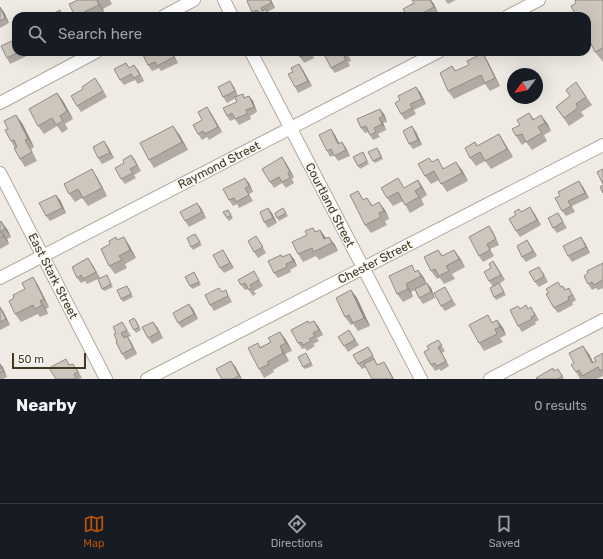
<!DOCTYPE html>
<html lang="en">
<head>
<meta charset="utf-8">
<style>
	:root { --surface:#171b24; --page:#242831; --text:#f1f3f6; --muted:#9ea1a6; --line:#363941; --accent:#b45309 }
	body { margin:0; font-family:Rubik,sans-serif; background:var(--page); color:var(--text) }
	.compass { position:absolute; left:507px; top:68px; width:36px; height:36px; border-radius:50%; background:var(--surface); box-shadow:0 4px 16px #0002; rotate:238deg }
	.scale { position:absolute; left:12px; bottom:10px; width:74px; box-sizing:border-box; padding-left:4px; border:2px solid #423922; border-top:0; font-size:11px; line-height:14px; white-space:nowrap; color:#423922; -webkit-text-stroke:3px #faf8f5; paint-order:stroke }
	.list { margin:0; padding:0; list-style:none }
	h2 { display:flex; justify-content:space-between; align-items:center; height:52px; margin:0; padding:0 16px; font-size:17px }
	h2 small { font-size:13px; font-weight:400; color:var(--muted) }
	.icon { flex:none; width:22px; height:22px; fill:none; stroke:currentColor; stroke-width:2; stroke-linecap:round; stroke-linejoin:round }
	.map { position:relative; flex:none; width:603px; height:379px; overflow:hidden }
	.search { position:absolute; background:var(--surface); box-shadow:0 4px 16px #0002; left:12px; right:12px; top:12px; height:44px; display:flex; align-items:center; gap:10px; box-sizing:border-box; padding:0 14px; border-radius:12px; color:var(--muted); font-size:15px }
	.sheet { height:124px; background:var(--surface) }
	nav { display:flex; justify-content:space-around; align-items:center; box-sizing:border-box; height:56px; border-top:1px solid var(--line); background:var(--surface); font-size:11px; color:var(--muted) }
	nav a { display:grid; justify-items:center; gap:2px }
	nav .on { color:var(--accent) }
	.map>svg:first-child { display:block }
</style>
</head>
<body>
<div class="map">
<svg width="603" height="379" viewBox="0 0 603 379">
	<rect width="100%" height="100%" fill="#efeae4"/>
	<g fill="none" stroke-linecap="round" stroke-linejoin="round">
		<defs>
			<g id="minor">
				<path d="M224,0l8,16"/>
				<path d="M164,16l30,-16"/>
				<path d="M508,16l31,-16"/>
				<path d="M251,52l170,327"/>
				<path d="M0,103l96,-51"/>
				<path d="M0,173l106,206"/>
				<path d="M0,278l438,-226"/>
				<path d="M147,379l456,-234"/>
				<path d="M490,379l113,-59"/>
			</g>
		</defs>
		<use href="#minor" stroke="#b1aa9e" stroke-width="14"/>
		<use href="#minor" stroke="#fff" stroke-width="12"/>
	</g>
	<g fill="#b0aaa2">
		<path d="M78,0h32l2,4 -9,5 1,4 -6,3h-23z"/>
		<path d="M271,0l4,8 -8,4 3,4h-15l-3,-4z"/>
		<path d="M412,0h19l8,15 -1,1h-31l7,-13z"/>
		<path d="M445,0h11l-8,4z"/>
		<path d="M603,0v62l-8,-10 -5,-11 -3,1v-26z"/>
		<path d="M0,7l4,5 5,11 -9,5z"/>
		<path d="M16,36v16h17v1l-23,11 -3,-6z"/>
		<path d="M172,52l6,11 -17,8 -2,-3 -7,3 -4,-6z"/>
		<path d="M311,52l3,6 -10,5 -4,-6z"/>
		<path d="M347,52l4,9 -3,1 2,4 -15,7 -4,-5z"/>
		<path d="M488,62l12,24 -10,5 -5,-7 -31,15 -6,-8 4,-25 4,5z"/>
		<path d="M126,63l3,5 9,2 6,11 -6,3 -3,-4 -11,5 -4,-5z"/>
		<path d="M299,64l4,6 9,16 -14,7 -3,-6 -2,-15z"/>
		<path d="M576,82l16,23 -11,7 3,4 -15,10 -13,-19 14,-11z"/>
		<path d="M99,84l8,13 -26,15 -4,-6 6,-17z"/>
		<path d="M234,87l4,9 7,1 4,-1 4,5 4,11 -7,4 1,3 -12,6 -4,-6 -5,2 -3,-5 10,-14 -1,-4 -9,5 -4,-6z"/>
		<path d="M420,92l6,12 -12,6 2,4 -11,6 -4,-6z"/>
		<path d="M57,93l6,8 10,18 -8,5 3,5 -6,4 -5,-7 -13,8 -6,-8z"/>
		<path d="M211,113l11,19 -13,8 -2,-3 -5,3 -4,-6 4,-14z"/>
		<path d="M529,113l5,6 13,4 4,8 -7,4 3,6 -15,9 -6,-8 -4,3 -6,-9 4,-11z"/>
		<path d="M384,114l3,8 -4,1 3,7 -8,4 2,3 -7,3 -5,-8 -3,1 -4,-5z"/>
		<path d="M22,123l12,24 -3,2 6,12 -12,6 -5,-8 -5,-11 -4,-7z"/>
		<path d="M331,129l4,6 4,8 3,-1 4,6 4,8 -12,5 -4,-6 -4,2 -3,-6z"/>
		<path d="M416,132l6,13 -9,4 -4,-5z"/>
		<path d="M179,134l9,16 -34,18 -5,-8z"/>
		<path d="M499,134l5,8 9,15 -22,12 -6,-8 -9,5 -6,-8 5,-16 3,4z"/>
		<path d="M104,141l4,6 6,11 -12,6 -4,-6z"/>
		<path d="M379,150l4,9 -8,4 -2,-2z"/>
		<path d="M363,152l6,12 -9,5 -2,-3z"/>
		<path d="M131,155l10,16 -7,4 2,3 -11,6 -4,-5 3,-16z"/>
		<path d="M432,162l12,6 18,2 6,11 -21,11 -8,-12 -8,4 -6,-8z"/>
		<path d="M286,163l8,14 -2,2 2,4 -8,5 -4,-5 -8,5 -4,-6z"/>
		<path d="M97,177l10,19 -19,10 -6,-8 -7,4 -6,-8z"/>
		<path d="M418,180l5,8 4,7 -6,4 3,6 -14,8 -7,-12 -10,5 -6,-8z"/>
		<path d="M249,183l4,9 -4,2 4,7 -14,7 -2,-4 -4,2 -4,-6z"/>
		<path d="M583,187l6,11 -17,8 3,6 -9,4 -4,-5 -2,-15z"/>
		<path d="M56,195l4,5 6,13 -16,8 -4,-5z"/>
		<path d="M367,198l6,8 12,4 4,9 -4,2 2,4 -16,8 -6,-8 -1,-26z"/>
		<path d="M201,208l5,10 -17,9 -4,-6z"/>
		<path d="M268,208l4,5 5,10 -9,5 -4,-6z"/>
		<path d="M519,209l2,3 13,1 7,12 -21,12 -4,-6v-16z"/>
		<path d="M228,210l5,8 -4,3 -6,-9z"/>
		<path d="M285,211l3,5 -9,5 -2,-3z"/>
		<path d="M558,213l9,15 -10,5 -4,-5z"/>
		<path d="M0,222l7,7 4,8 -4,2 2,5 -9,5z"/>
		<path d="M489,226l4,6 6,13 -9,4 4,7 -11,6 -4,-6z"/>
		<path d="M313,228l3,4 4,-2 6,8 9,7 3,6 -19,9 -3,-4 -13,6 -5,-8 9,-19z"/>
		<path d="M195,234l7,11 -9,5 -2,-3z"/>
		<path d="M117,240l12,5 7,13 -11,6 2,4 -12,6 -6,-8 1,-22z"/>
		<path d="M527,240l10,16 -11,6 -4,-5z"/>
		<path d="M260,242l6,11 -8,5 -4,-6z"/>
		<path d="M585,243l5,10 -18,9 -4,-6z"/>
		<path d="M438,250l5,6 17,2 5,9 -13,7 3,5 -11,5 -4,-6 -3,1 -6,-8z"/>
		<path d="M226,255l8,13 -10,5 -4,-5z"/>
		<path d="M281,255l2,2 11,2 3,7 -7,4 1,2 -13,6 -4,-5z"/>
		<path d="M493,261l12,19 -6,4 7,11 -10,5 -2,-3 -1,-10 -4,-6 2,-13z"/>
		<path d="M603,263v25l-5,2 -2,-2 -4,2 -4,-6v-11z"/>
		<path d="M92,264l8,14 -13,6 -2,-3 -4,2 -4,-5z"/>
		<path d="M418,270l6,8 2,5 5,5 4,10 -12,6 -4,-6 -4,-8 -4,2 2,5 -10,5 -6,-8 19,-23z"/>
		<path d="M254,271l9,15 -9,5 2,3 -3,2 -5,-7 -3,1 -4,-5z"/>
		<path d="M194,272l7,13 -9,4 -2,-3z"/>
		<path d="M543,272l5,10 -9,5 -4,-5z"/>
		<path d="M107,275l6,12 -9,4 -2,-2z"/>
		<path d="M33,277l5,8 11,22 -3,2 2,5 -8,3 -2,-3 -17,8 -6,-8 -1,-16 11,-9z"/>
		<path d="M558,282l3,5 12,7 3,6 -4,3 1,2 -15,8 -4,-5 -5,-15z"/>
		<path d="M129,288l4,9 -10,5 -2,-3z"/>
		<path d="M351,290l6,8 13,28 -12,5 -5,-7 -2,1 -6,-8z"/>
		<path d="M222,292l7,4 3,6 -18,9 -4,-6z"/>
		<path d="M448,293l8,12 -11,6 -4,-5z"/>
		<path d="M0,307l3,4 7,14 -10,5z"/>
		<path d="M520,308l9,1 6,4 4,7 -4,2 1,2 -14,8 -4,-6z"/>
		<path d="M193,309l5,10 -16,9 -4,-5z"/>
		<path d="M136,320l5,10 -5,3 -2,-3z"/>
		<path d="M497,320l6,8 3,7 -6,3 3,4 -19,9 -5,-8 14,-21z"/>
		<path d="M122,322l9,14 -3,1 3,5 6,12 -11,6 -4,-6 -5,-13 -1,-8z"/>
		<path d="M153,322l4,5 6,11 -11,6 -4,-6z"/>
		<path d="M309,323l9,3 5,9 -6,3 2,3 -6,3 2,2 -8,5 -2,-3 -3,1 -4,-6z"/>
		<path d="M349,330l10,15 -11,7 -4,-6z"/>
		<path d="M280,332l6,8 6,11 -7,3 4,7 -16,9 1,2 -10,6 -5,-9 -1,-26 2,4 11,-5z"/>
		<path d="M438,340l7,11 -3,2 7,13 -8,5 -2,-2 -4,2 -4,-6 -2,-16z"/>
		<path d="M368,347l4,6 4,9 2,3 6,-3 5,8 -23,-3 -4,2 -4,-5z"/>
		<path d="M603,353v23l-6,3h-17l-4,-7 13,-18 4,8 3,-1z"/>
		<path d="M308,356l5,10 -8,3 -2,-2z"/>
		<path d="M0,364l7,13 -4,2h-3z"/>
		<path d="M235,366l7,13h-20z"/>
		<path d="M77,369l5,9 -3,1h-23z"/>
		<path d="M554,371l8,3 2,5h-27z"/>
	</g>
	<g fill="#908b84">
		<path d="M270,0h1l4,8 -4,-5z"/>
		<path d="M430,0h1l3,4 5,11 -5,-8z"/>
		<path d="M97,1l6,8 1,4 -5,-8z"/>
		<path d="M0,7l4,5 5,11 -4,-5z"/>
		<path d="M171,52h1l6,11 -4,-6z"/>
		<path d="M483,53l5,9 12,24 -5,-8z"/>
		<path d="M299,64l4,6 9,16 -4,-5z"/>
		<path d="M134,65l4,5 6,11 -4,-6z"/>
		<path d="M230,81l4,6 4,10z"/>
		<path d="M416,87l4,5 6,12 -4,-5z"/>
		<path d="M57,93l6,8 10,18 -6,-8z"/>
		<path d="M249,96l4,5 4,11 -3,-5z"/>
		<path d="M207,107l4,6 11,19 -4,-5z"/>
		<path d="M380,109l4,5 3,8 -4,-6z"/>
		<path d="M16,115l6,8 12,24 -6,-8z"/>
		<path d="M541,115l6,8 4,8 -6,-8z"/>
		<path d="M379,118l4,5 3,7 -4,-6z"/>
		<path d="M173,126l6,8 9,16 -6,-8z"/>
		<path d="M412,126l4,6 6,13 -4,-5z"/>
		<path d="M331,129l4,6 7,14 -4,-5z"/>
		<path d="M499,134l5,8 9,15 -6,-8z"/>
		<path d="M104,141l4,6 6,11 -4,-5z"/>
		<path d="M342,142l4,6 4,8 -4,-6z"/>
		<path d="M131,155l4,5 6,11 -4,-6z"/>
		<path d="M282,157l4,6 8,14 -4,-5z"/>
		<path d="M456,162l6,8 6,11 -6,-8z"/>
		<path d="M92,169l5,8 10,19 -5,-8z"/>
		<path d="M245,178l4,5 4,9 -4,-6z"/>
		<path d="M418,180l5,8 4,7 -6,-8z"/>
		<path d="M579,181l4,6 6,11 -4,-5z"/>
		<path d="M415,191l6,8 3,6 -5,-8z"/>
		<path d="M56,195l4,5 6,13 -4,-5z"/>
		<path d="M379,202l6,8 4,9 -5,-8z"/>
		<path d="M197,203l4,5 5,10 -4,-6z"/>
		<path d="M530,207l4,6 7,12 -4,-5z"/>
		<path d="M268,208l4,5 5,10 -4,-5z"/>
		<path d="M1,221l6,8 4,8 -6,-8z"/>
		<path d="M489,226l4,6 6,13 -3,-6z"/>
		<path d="M320,230l6,8 -2,1z"/>
		<path d="M1,231l6,8 2,5 -6,-8z"/>
		<path d="M124,237l5,8 7,13 -6,-8z"/>
		<path d="M329,237l6,8 3,6 -6,-8z"/>
		<path d="M581,237l4,6 5,10 -4,-6z"/>
		<path d="M527,240l4,6 6,10 -4,-5z"/>
		<path d="M223,250l3,5 8,13 -4,-5z"/>
		<path d="M454,250l6,8 5,9 -6,-8z"/>
		<path d="M290,254l4,5 3,7 -4,-5z"/>
		<path d="M88,258l4,6 8,14 -4,-6z"/>
		<path d="M493,261l4,6 8,13 -4,-5z"/>
		<path d="M418,270l6,8 3,7 -6,-9z"/>
		<path d="M33,277l5,8 11,22 -5,-8z"/>
		<path d="M427,283l4,5 4,10 -4,-6z"/>
		<path d="M406,284l5,8 2,5 -5,-8z"/>
		<path d="M351,290l6,8 13,28 -6,-8z"/>
		<path d="M40,301l6,8 2,5 -6,-9z"/>
		<path d="M189,304l4,5 5,10 -4,-5z"/>
		<path d="M0,307l3,4 7,14 -4,-6z"/>
		<path d="M497,320l6,8 3,7 -6,-8z"/>
		<path d="M314,321l4,5 5,9 -4,-5z"/>
		<path d="M153,322l4,5 6,11 -4,-6z"/>
		<path d="M280,332l6,8 6,11 -6,-8z"/>
		<path d="M127,336l4,6 6,12 -4,-6z"/>
		<path d="M280,346l5,8 4,7 -6,-8z"/>
		<path d="M583,346l6,8 7,14 -4,-5z"/>
		<path d="M438,347l4,6 7,13 -3,-5z"/>
		<path d="M231,361l4,5 7,13 -3,-3z"/>
		<path d="M384,362l5,8 5,9h-1z"/>
		<path d="M0,364l3,3 4,10 -4,-6z"/>
	</g>
	<g fill="#cdc6bc" stroke="#908b84">
		<path d="M78,0h21l-2,1 2,4 -15,7 2,4h-11l-6,-12z"/>
		<path d="M248,0h22l1,3 -10,5 1,3 4,-2 3,7h-14v-1l4,-2 -2,-3 -5,2 -5,-11z"/>
		<path d="M412,0h18l4,7 -13,7 1,2h-15l-4,-7 11,-6z"/>
		<path d="M575,0h28v48l-8,4 -8,-16v-20h-11l-5,-10 5,-3z"/>
		<path d="M0,7l5,11 -5,3z"/>
		<path d="M60,10l3,6h-14z"/>
		<path d="M45,14l1,2h-6z"/>
		<path d="M16,36v16h3l-12,6 -6,-12 13,-6 -1,-3z"/>
		<path d="M148,52h23l3,5 -17,9 -2,-4 -7,3 -5,-10z"/>
		<path d="M298,52h12v1l-10,4z"/>
		<path d="M323,52h23l1,3 -3,2 2,3 -15,8z"/>
		<path d="M483,53l12,25 -10,5 -4,-8 -33,16 -8,-18 12,-7 3,5 14,-6 -2,-4z"/>
		<path d="M126,63l3,5 5,-3 6,10 -6,3 -3,-4 -11,6 -6,-11z"/>
		<path d="M299,64l9,17 -13,6 -7,-13 5,-2 -2,-4z"/>
		<path d="M95,78l8,13 -26,15 -6,-10 12,-7 -1,-2z"/>
		<path d="M230,81l5,10 -12,6 -5,-10z"/>
		<path d="M576,82l10,15 -10,7 2,4 -14,10 -8,-11 14,-11 -4,-6z"/>
		<path d="M416,87l6,12 -12,5 2,4 -11,6 -6,-11 5,-3 -2,-4z"/>
		<path d="M57,93l10,18 -7,5 3,5 -7,4 -4,-7 -14,8 -9,-17z"/>
		<path d="M243,94l1,4 5,-2 5,11 -8,3 1,4 -12,5 -3,-6 -5,3 -4,-8 14,-6 -2,-5z"/>
		<path d="M207,107l11,20 -13,7 -2,-3 -5,3 -5,-9 9,-5 -4,-8z"/>
		<path d="M380,109l3,7 -4,2 3,6 -8,4 2,4 -6,3 -4,-9 -5,2 -4,-9z"/>
		<path d="M529,113l4,7 8,-5 4,8 -7,4 4,6 -16,9 -4,-8 -6,2 -4,-7 8,-4 -3,-5z"/>
		<path d="M16,115l12,24 -3,1 7,12 -12,7 -6,-11 3,-1 -3,-7 -3,1 -6,-11 3,-1 -4,-8z"/>
		<path d="M173,126l9,16 -33,18 -9,-17z"/>
		<path d="M412,126l6,14 -9,4 -6,-13z"/>
		<path d="M331,129l7,15 4,-2 4,8 -12,6 -3,-7 -4,2 -8,-16z"/>
		<path d="M499,134l8,15 -22,12 -5,-9 -10,6 -5,-10 10,-6 2,4z"/>
		<path d="M104,141l6,12 -12,5 -5,-11z"/>
		<path d="M377,148l4,9 -8,4 -5,-9z"/>
		<path d="M363,152l4,9 -9,5 -5,-9z"/>
		<path d="M131,155l6,10 -7,4 3,4 -12,6 -6,-11 9,-5 -1,-3z"/>
		<path d="M282,157l8,15 -2,1 2,5 -8,4 -3,-5 -9,5 -8,-13z"/>
		<path d="M429,158l3,4 6,-3 5,10 13,-7 6,11 -21,11 -7,-13 -9,5 -7,-12z"/>
		<path d="M92,169l10,19 -19,10 -5,-9 -9,5 -5,-10z"/>
		<path d="M603,169v15l-6,-12z"/>
		<path d="M245,178l4,8 -4,2 4,7 -13,7 -2,-4 -5,2 -6,-11z"/>
		<path d="M398,178l6,10 14,-8 3,7 -6,4 4,6 -14,8 -7,-13 -11,6 -6,-10z"/>
		<path d="M579,181l6,12 -17,8 3,5 -9,5 -7,-13 5,-2 -2,-4z"/>
		<path d="M603,185v8l-3,-6z"/>
		<path d="M358,191l5,9 4,-2 5,8 7,-4 5,9 -5,2 2,4 -16,8 -15,-30z"/>
		<path d="M56,195l6,13 -16,8 -7,-13z"/>
		<path d="M197,203l5,9 -17,9 -5,-9z"/>
		<path d="M530,207l7,13 -21,11 -7,-12 7,-4 -2,-3 5,-3 2,3z"/>
		<path d="M268,208l5,10 -9,4 -4,-10z"/>
		<path d="M283,208l3,5 -9,5 -2,-5z"/>
		<path d="M228,210l3,5 -4,3 -4,-6z"/>
		<path d="M558,213l5,9 -10,6 -5,-10z"/>
		<path d="M1,221l4,8 -4,2 2,5 -3,2v-16z"/>
		<path d="M489,226l7,13 -9,5 3,6 -11,6 -10,-19z"/>
		<path d="M313,228l2,4 5,-2 4,9 5,-2 3,6 -19,9 -1,-4 -14,6 -6,-12 15,-7 -2,-4z"/>
		<path d="M195,234l5,8 -9,5 -4,-9z"/>
		<path d="M256,236l7,11 -9,5 -6,-11z"/>
		<path d="M116,237l1,3 7,-3 6,13 -11,6 3,4 -13,6 -8,-17 9,-5 -1,-3z"/>
		<path d="M581,237l5,10 -18,9 -5,-10z"/>
		<path d="M527,240l6,11 -11,6 -5,-11z"/>
		<path d="M223,250l7,13 -10,5 -7,-13z"/>
		<path d="M438,250l4,6 12,-6 5,9 -13,7 3,5 -10,5 -4,-7 -4,2 -7,-14z"/>
		<path d="M290,254l3,7 -7,3 1,3 -13,6 -6,-12 13,-6 1,2z"/>
		<path d="M88,258l8,14 -13,7 -2,-4 -4,3 -5,-11z"/>
		<path d="M493,261l8,14 -12,6 -5,-9 7,-4 -2,-4z"/>
		<path d="M603,263v17l-9,5 -2,-3 -4,2 -4,-8 4,-3 -1,-2z"/>
		<path d="M412,265l3,7 3,-2 3,6 -15,8 2,5 -11,5 -8,-18z"/>
		<path d="M539,267l5,9 -9,6 -6,-10z"/>
		<path d="M254,271l5,9 -9,5 2,3 -3,2 -4,-7 -4,2 -3,-5z"/>
		<path d="M194,272l5,10 -9,4 -5,-9z"/>
		<path d="M107,275l4,9 -9,5 -4,-10z"/>
		<path d="M33,277l11,22 -4,2 2,4 -7,4 -2,-4 -18,9 -6,-13 5,-3 -1,-3 12,-6 -3,-6z"/>
		<path d="M558,282l3,5 2,-1 2,4 4,-2 3,7 -4,2 1,3 -15,8 -8,-14 3,-1 -3,-4z"/>
		<path d="M427,283l4,9 -12,6 -4,-9z"/>
		<path d="M499,283l5,9 -10,5 -4,-9z"/>
		<path d="M127,286l4,8 -10,5 -4,-9z"/>
		<path d="M445,287l7,13 -11,6 -7,-13z"/>
		<path d="M219,288l3,4 4,-2 2,6 -18,9 -5,-10z"/>
		<path d="M351,290l13,28 -11,5 -4,-8 -4,2 -9,-19z"/>
		<path d="M189,304l5,10 -16,9 -5,-10z"/>
		<path d="M526,305l2,4 3,-2 4,8 -4,2 1,2 -14,7 -8,-16 8,-4 2,3z"/>
		<path d="M0,307l6,12 -6,3z"/>
		<path d="M488,315l4,8 5,-3 3,7 -5,2 2,5 -18,9 -10,-18z"/>
		<path d="M134,318l5,9 -5,3 -5,-9z"/>
		<path d="M308,321l1,2 5,-2 5,9 -6,3 2,3 -6,3 2,2 -8,4 -2,-3 -3,1 -7,-13z"/>
		<path d="M122,322l5,8 -6,3 3,5 3,-2 6,12 -11,6 -6,-12 1,-1 -3,-7 2,-1 -3,-6z"/>
		<path d="M153,322l6,10 -11,6 -6,-11z"/>
		<path d="M349,330l6,10 -11,6 -6,-9z"/>
		<path d="M280,332l6,11 -6,3 3,7 -16,9 2,2 -10,5 -11,-21 10,-5 2,5 11,-6 -3,-4z"/>
		<path d="M438,340l4,5 -4,2 8,14 -9,5 -2,-3 -4,2 -7,-13 5,-3 -2,-3z"/>
		<path d="M583,346l9,17 4,-2 -2,-3 9,-5v16l-3,2 -2,-4 -16,9 -3,-6 -3,2 -5,-7 3,-2 -5,-10z"/>
		<path d="M368,347l5,9 -15,8 -5,-9z"/>
		<path d="M306,353l5,10 -8,4 -5,-10z"/>
		<path d="M66,359l3,6 4,-1 5,8 -4,2 2,3 -3,2h-17l-7,-11z"/>
		<path d="M374,359l3,6 7,-3 9,17h-21l-8,-15z"/>
		<path d="M231,361l8,15 -6,3h-11l-6,-10z"/>
		<path d="M0,364l3,7 -3,2z"/>
		<path d="M553,368l1,3 4,-2 4,7 -4,3h-21l-1,-1z"/>
	</g>
	<g text-anchor="middle" stroke-width="3" stroke-linejoin="round" paint-order="stroke">
		<g font-size="12" fill="#423922" stroke="#faf8f5">
			<text transform="translate(219 165) rotate(-27)" y="4">Raymond Street</text>
			<text transform="translate(330 205) rotate(63)" y="4">Courtland Street</text>
			<text transform="translate(375 262) rotate(-27)" y="4">Chester Street</text>
			<text transform="translate(53 276) rotate(63)" y="4">East Stark Street</text>
		</g>
	</g>
</svg>
<svg class="compass" viewBox="-18 -18 36 36"><path d="M0-13l5 13h-10z" fill="#e53935"/><path d="M0 13l5-13h-10z" fill="#9ea1a6"/></svg>
<div class="scale">50 m</div>
<div class="search"><svg class="icon" aria-label="search" viewBox="0 0 24 24"><circle cx="10" cy="10" r="6"/><path d="M15 15l6 6"/></svg>Search here</div>
</div>
<section class="sheet">
<h2>Nearby<small>0 results</small></h2>
<ul class="list">
</ul>
</section>
<nav>
<a class="on"><svg class="icon" aria-label="map" viewBox="0 0 24 24"><path d="M3 6l6-2 6 2 6-2v14l-6 2-6-2-6 2zM9 4v14M15 6v14"/></svg>Map</a>
<a><svg class="icon" aria-label="directions" viewBox="0 0 24 24"><path d="M12 3l9 9-9 9-9-9zM9 14v-3h6M13 9l2 2-2 2"/></svg>Directions</a>
<a><svg class="icon" aria-label="saved" viewBox="0 0 24 24"><path d="M7 4h10v16l-5-4-5 4z"/></svg>Saved</a>
</nav>
</body>
</html>
